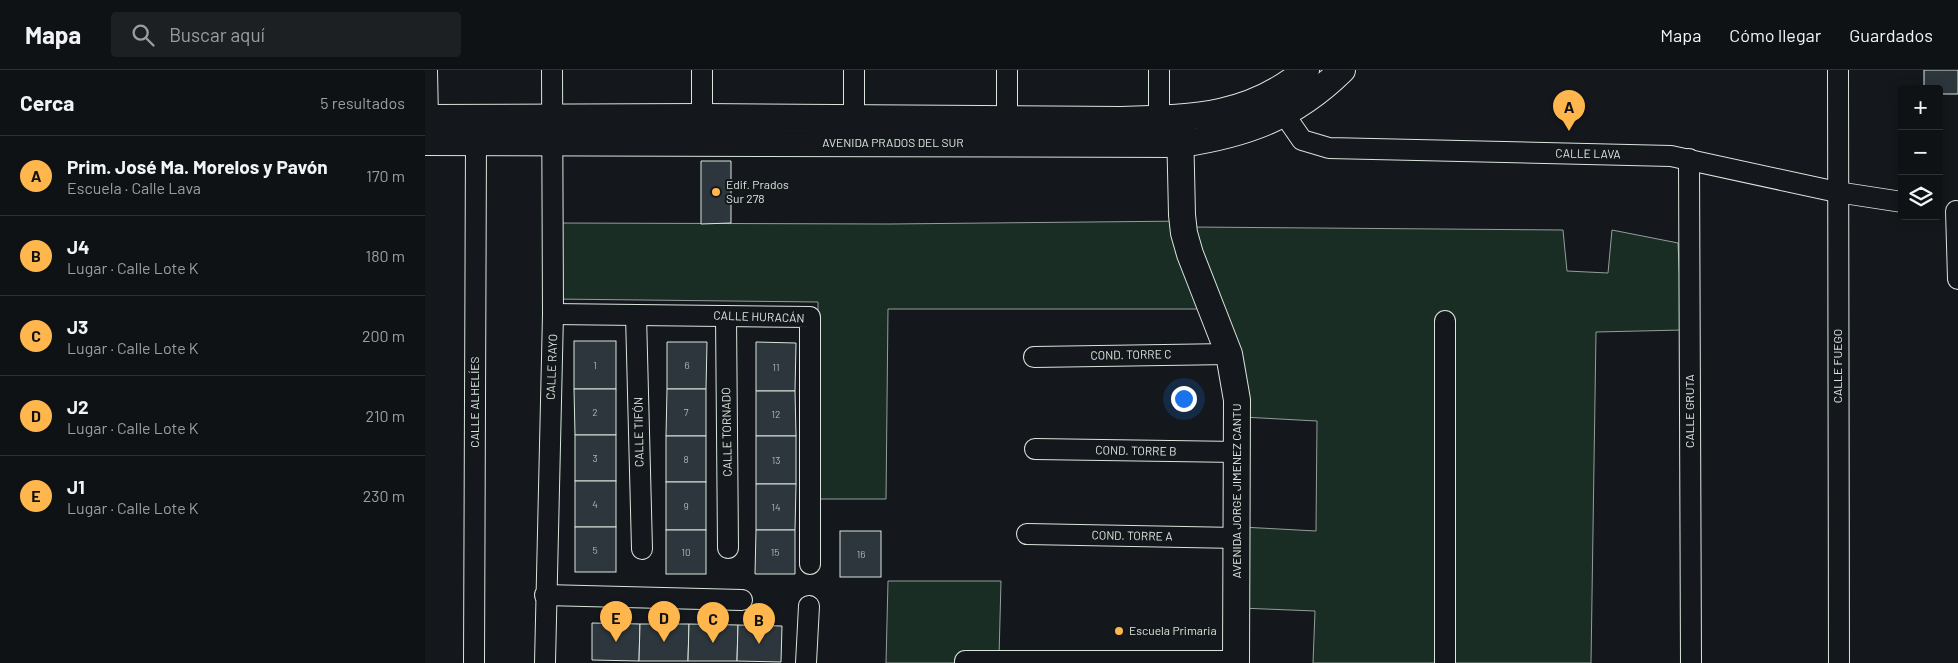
<!DOCTYPE html>
<html lang="es">
<head>
<meta charset="utf-8">
<style>
	:root { --surface:#0f1215; --page:#1d2022; --text:#f1f3f6; --muted:#9b9ea0; --line:#2f3234; --accent:#ffb74d }
	body { margin:0; font-family:Barlow,sans-serif; background:var(--page); color:var(--text) }
	.controls { position:absolute; right:15px; top:15px; display:grid; overflow:hidden; border-radius:5px; box-shadow:0 2px 12px #0003 }
	.controls button { width:45px; height:45px; display:grid; place-items:center; padding:0; border:0; border-bottom:1px solid var(--line); background:var(--surface); color:var(--text); font:25px sans-serif }
	.you { position:absolute; left:758px; top:328px; width:18px; height:18px; margin:-12px; border:4px solid #fff; border-radius:50%; background:#1a73e8; box-shadow:0 0 0 8px #1a73e833 }
	.badge { display:grid; place-items:center; width:32px; height:32px; border-radius:50%; background:var(--accent); color:#111; font-size:16px; font-weight:700 }
	.pin { position:absolute; translate:-50% -41px; filter:drop-shadow(0 1px 2px #0008) }
	.pin::after { content:''; position:absolute; top:26px; width:18px; height:15px; background:inherit; clip-path:polygon(0 0,100% 0,50% 100%) }
	.list { margin:0; padding:0; list-style:none }
	h2 { display:flex; justify-content:space-between; align-items:center; height:65px; margin:0; padding:0 20px; font-size:21px }
	h2 small { font-size:16px; font-weight:400; color:var(--muted) }
	.list li { display:grid; grid-template-columns:32px 1fr auto; gap:15px; align-items:center; box-sizing:border-box; height:80px; padding:0 20px; border-top:1px solid var(--line) }
	.list b { display:block; font-size:19px; white-space:nowrap }
	.list p { margin:0; font-size:16px; white-space:nowrap; color:var(--muted) }
	.list em { font-size:16px; font-style:normal; color:var(--muted) }
	.icon { flex:none; width:28px; height:28px; fill:none; stroke:currentColor; stroke-width:2; stroke-linecap:round; stroke-linejoin:round }
	.map { position:relative; flex:none; width:1533px; height:593px; overflow:hidden }
	header { display:flex; align-items:center; gap:30px; box-sizing:border-box; height:70px; padding:0 25px; background:var(--surface); border-bottom:1px solid var(--line) }
	header strong { font-size:24px }
	nav { display:flex; gap:28px; margin-inline-start:auto; font-size:18px }
	.search { width:350px; height:45px; background:var(--page); display:flex; align-items:center; gap:12px; box-sizing:border-box; padding:0 18px; border-radius:5px; color:var(--muted); font-size:19px }
	main { display:flex }
	aside { flex:1; background:var(--surface) }
	.map>svg:first-child { display:block }
</style>
</head>
<body>
<header>
<strong>Mapa</strong>
<div class="search"><svg class="icon" aria-label="search" viewBox="0 0 24 24"><circle cx="10" cy="10" r="6"/><path d="M15 15l6 6"/></svg>Buscar aquí</div>
<nav><a>Mapa</a><a>Cómo llegar</a><a>Guardados</a></nav>
</header>
<main>
<aside>
<h2>Cerca<small>5 resultados</small></h2>
<ul class="list">
<li><span class="badge">A</span><div><b>Prim. José Ma. Morelos y Pavón</b><p>Escuela · Calle Lava</p></div><em>170 m</em></li>
<li><span class="badge">B</span><div><b>J4</b><p>Lugar · Calle Lote K</p></div><em>180 m</em></li>
<li><span class="badge">C</span><div><b>J3</b><p>Lugar · Calle Lote K</p></div><em>200 m</em></li>
<li><span class="badge">D</span><div><b>J2</b><p>Lugar · Calle Lote K</p></div><em>210 m</em></li>
<li><span class="badge">E</span><div><b>J1</b><p>Lugar · Calle Lote K</p></div><em>230 m</em></li>
</ul>
</aside>
<div class="map">
<svg width="1533" height="593" viewBox="0 0 1533 593">
	<rect width="100%" height="100%" fill="#14181c"/>
	<g fill="#1a2d24" stroke="#939e99">
		<path d="M764,151l1,6 373,3 4,41 41,2 4,-43 66,13 4,87 -86,2 -5,331h-278l2,-52 -75,-3 2,-81 74,4 1,-110 -75,-4 -29,-108h-325l-2,190h-68v-197l-264,-3 -1,-76 336,1z"/>
		<path d="M463,511h113l-2,76 -39,6h-74z"/>
	</g>
	<g fill="#2c363c" stroke="#d8e6dc">
		<path d="M1499,0h34v24h-19v-5h-15z"/>
		<path d="M276,91h30v62l-30,1z"/>
		<rect x="149" y="271" width="42" height="48"/>
		<path d="M242,272h40l-1,47h-39z"/>
		<path d="M331,272l40,1 -1,48h-39z"/>
		<path d="M149,319h42v46h-41z"/>
		<path d="M242,319h39v47h-40z"/>
		<path d="M331,321h39l1,45h-40z"/>
		<rect x="150" y="365" width="41" height="46"/>
		<rect x="241" y="366" width="40" height="46"/>
		<rect x="331" y="366" width="40" height="48"/>
		<rect x="150" y="411" width="41" height="46"/>
		<rect x="241" y="412" width="40" height="48"/>
		<path d="M331,414h40l-1,46h-39z"/>
		<rect x="150" y="457" width="41" height="45"/>
		<rect x="241" y="460" width="40" height="44"/>
		<path d="M331,460h39v44h-40z"/>
		<rect x="415" y="461" width="41" height="46"/>
		<path d="M167,553l48,1 -1,37 -47,-1z"/>
		<path d="M215,554h49l-1,37h-49z"/>
		<path d="M264,554l49,1 -1,36h-49z"/>
		<path d="M313,555l44,1 -1,36 -44,-1z"/>
	</g>
	<g fill="none" stroke-linecap="round" stroke-linejoin="round">
		<defs>
			<g id="minor">
				<path d="M2,0l1,48"/>
				<path d="M1413,0l1,593"/>
				<path d="M859,44l18,26 27,8 342,8 166,36 65,10"/>
				<path d="M277,47v-47"/>
				<path d="M582,49v-49"/>
				<path d="M734,49v-49"/>
				<path d="M429,60v-60"/>
				<path d="M1264,89l2,504"/>
				<path d="M1531,141l2,68"/>
				<path d="M128,244l257,3v247"/>
				<path d="M211,245l6,234"/>
				<path d="M301,246l2,232"/>
				<path d="M1020,251v342"/>
				<path d="M609,287l195,-3"/>
				<path d="M610,379l203,3"/>
				<path d="M602,464l210,4"/>
				<path d="M120,525l197,5"/>
				<path d="M49,593l2,-521"/>
				<path d="M120,593l8,-349 -1,-244"/>
				<path d="M381,593l3,-57"/>
				<path d="M540,593v-2h271"/>
			</g>
			<g id="major">
				<path d="M0,48l277,-1 419,3c70,-2 128,-2 185,-50"/>
				<path d="M755,56l2,89 2,18 6,21 39,100 8,46 -1,263"/>
				<path d="M0,72l756,2c66,-10 113,-27 161,-74"/>
			</g>
		</defs>
		<use href="#minor" stroke="#d8e6dc" stroke-width="22"/>
		<use href="#major" stroke="#d8e6dc" stroke-width="28"/>
		<use href="#minor" stroke="#14181c" stroke-width="20"/>
		<use href="#major" stroke="#14181c" stroke-width="26"/>
	</g>
	<g fill="#ffb74d" stroke="#14181c" stroke-width="2">
		<circle cx="291" cy="122" r="5"/>
		<circle cx="694" cy="561" r="5"/>
	</g>
	<g text-anchor="middle" stroke-width="4" stroke-linejoin="round" paint-order="stroke">
		<g font-size="10" fill="#adbab4">
			<text x="170" y="299">1</text>
			<text x="262" y="299">6</text>
			<text x="351" y="301">11</text>
			<text x="170" y="346">2</text>
			<text x="261" y="346">7</text>
			<text x="351" y="348">12</text>
			<text x="170" y="392">3</text>
			<text x="261" y="393">8</text>
			<text x="351" y="394">13</text>
			<text x="170" y="438">4</text>
			<text x="261" y="440">9</text>
			<text x="351" y="441">14</text>
			<text x="170" y="484">5</text>
			<text x="261" y="486">10</text>
			<text x="350" y="486">15</text>
			<text x="436" y="488">16</text>
		</g>
		<g font-size="12" fill="#d8e6dc" stroke="#14181c">
			<text x="468" y="77">AVENIDA PRADOS DEL SUR</text>
			<text transform="translate(1163 84) rotate(1)" y="4">CALLE LAVA</text>
			<text transform="translate(334 247) rotate(2)" y="4">CALLE HURACÁN</text>
			<text transform="translate(706 285) rotate(-1)" y="4">COND. TORRE C</text>
			<text transform="translate(1413 296) rotate(-90)" y="4">CALLE FUEGO</text>
			<text transform="translate(127 297) rotate(-88)" y="4">CALLE RAYO</text>
			<text transform="translate(50 332) rotate(-90)" y="4">CALLE ALHELÍES</text>
			<text transform="translate(1265 341) rotate(-90)" y="4">CALLE GRUTA</text>
			<text transform="translate(214 362) rotate(-91)" y="4">CALLE TIFÓN</text>
			<text transform="translate(302 362) rotate(-91)" y="4">CALLE TORNADO</text>
			<text transform="translate(711 381) rotate(1)" y="4">COND. TORRE B</text>
			<text transform="translate(812 421) rotate(-90)" y="4">AVENIDA JORGE JIMENEZ CANTU</text>
			<text transform="translate(707 466) rotate(1)" y="4">COND. TORRE A</text>
		</g>
		<g font-size="12" fill="#d8e6dc" stroke="#14181c" text-anchor="start">
			<text x="301" y="119">Edif. Prados<tspan x="301" dy="14">Sur 278</tspan></text>
			<text x="704" y="565">Escuela Primaria</text>
		</g>
	</g>
</svg>
<div class="controls">
<button>+</button>
<button>−</button>
<button><svg class="icon" aria-label="layers" viewBox="0 0 24 24"><path d="M12 4l9 5-9 5-9-5zM3 14l9 5 9-5"/></svg></button>
</div>
<div class="you"></div>
<div class="pin badge" style="left:1144px;top:61px">A</div>
<div class="pin badge" style="left:334px;top:574px">B</div>
<div class="pin badge" style="left:288px;top:573px">C</div>
<div class="pin badge" style="left:239px;top:572px">D</div>
<div class="pin badge" style="left:191px;top:572px">E</div>
</div>
</main>
</body>
</html>
